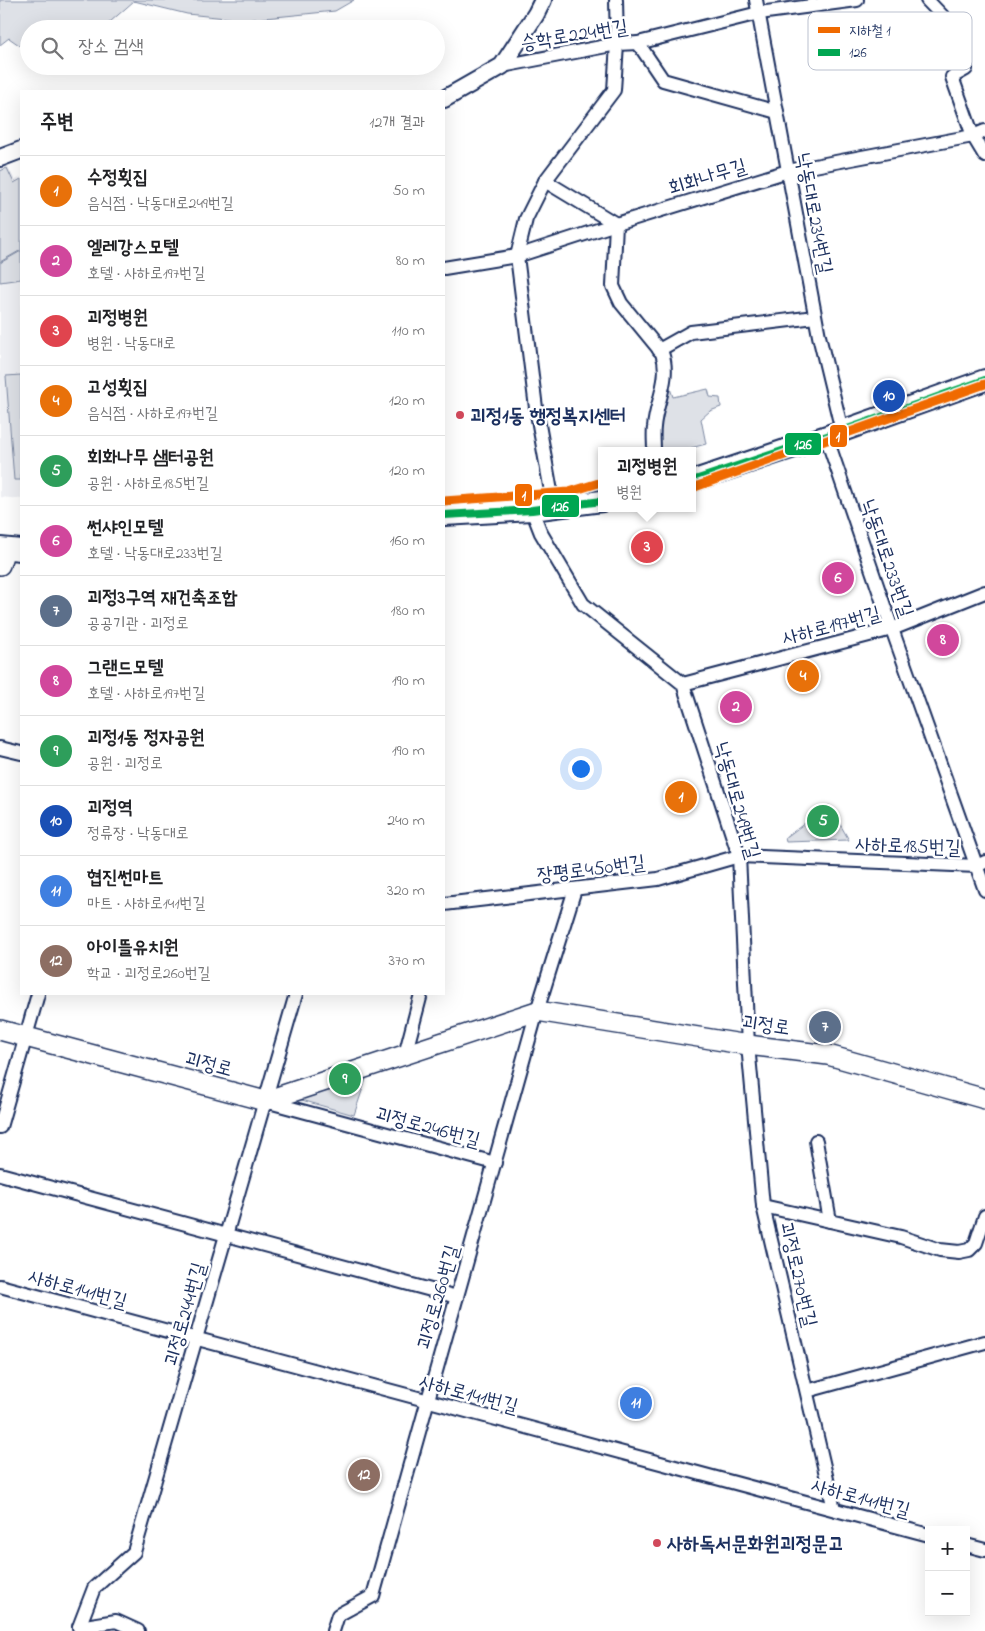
<!DOCTYPE html>
<html lang="ko">
<head>
<meta charset="utf-8">
<style>
	:root { --surface:#fff; --page:#f6f6f6; --text:#202124; --muted:#757577; --line:#e0e0e0; --accent:#db2777 }
	body { margin:0; font-family:"Indie Flower","Poor Story",sans-serif; background:var(--page); color:var(--text) }
	.controls { position:absolute; right:15px; bottom:15px; display:grid; overflow:hidden; border-radius:0px; box-shadow:0 5px 20px #0002 }
	.controls button { width:45px; height:45px; display:grid; place-items:center; padding:0; border:0; border-bottom:1px solid var(--line); background:var(--surface); color:var(--text); font:25px sans-serif }
	.you { position:absolute; left:580px; top:768px; width:18px; height:18px; margin:-12px; border:4px solid #fff; border-radius:50%; background:#1a73e8; box-shadow:0 0 0 8px #1a73e833 }
	.badge { display:grid; place-items:center; width:32px; height:32px; border-radius:50%; background:var(--accent); color:#fff; font-size:16px; font-weight:700 }
	.pin { position:absolute; translate:-50% -50%; border:2px solid #fff; box-shadow:0 1px 5px #0006 }
	.popup { position:absolute; left:598px; top:447px; width:98px; height:65px; box-sizing:border-box; display:grid; place-content:center; border-radius:0px; background:var(--surface); filter:drop-shadow(0 1px 4px #0005); font-size:16px; white-space:nowrap; color:var(--muted) }
	.popup b { font-size:19px; color:var(--text) }
	.popup::after { content:''; position:absolute; left:50%; top:100%; margin-left:-10px; border:10px solid transparent; border-top-color:var(--surface) }
	.list { margin:0; padding:0; list-style:none }
	h2 { display:flex; justify-content:space-between; align-items:center; height:65px; margin:0; padding:0 20px; font-size:21px }
	h2 small { font-size:16px; font-weight:400; color:var(--muted) }
	.list li { display:grid; grid-template-columns:32px 1fr auto; gap:15px; align-items:center; box-sizing:border-box; height:70px; padding:0 20px; border-top:1px solid var(--line) }
	.list b { display:block; font-size:19px; white-space:nowrap }
	.list p { margin:0; font-size:16px; white-space:nowrap; color:var(--muted) }
	.list em { font-size:16px; font-style:normal; color:var(--muted) }
	.icon { flex:none; width:28px; height:28px; fill:none; stroke:currentColor; stroke-width:2; stroke-linecap:round; stroke-linejoin:round }
	.map { position:relative; flex:none; width:985px; height:1631px; overflow:hidden }
	.search { position:absolute; background:var(--surface); box-shadow:0 5px 20px #0002; left:20px; top:20px; width:425px; height:55px; display:flex; align-items:center; gap:12px; box-sizing:border-box; padding:0 18px; border-radius:28px; color:var(--muted); font-size:19px }
	.panel { position:absolute; background:var(--surface); box-shadow:0 5px 20px #0002; left:20px; top:90px; width:425px; height:905px; border-radius:0px }
	.map>svg:first-child { display:block }
</style>
</head>
<body>
<div class="map">
<svg width="985" height="1631" viewBox="0 0 985 1631">
	<rect width="100%" height="100%" fill="#fff"/>
	<filter id="ink" filterUnits="userSpaceOnUse"><feTurbulence type="fractalNoise" baseFrequency=".02" numOctaves="2"/><feDisplacementMap in="SourceGraphic" scale="10" xChannelSelector="R" yChannelSelector="G"/><feConvolveMatrix kernelMatrix="1 2 1 2 8 2 1 2 1" color-interpolation-filters="sRGB"/></filter>
	<g filter="url(#ink)">
		<path fill="#eff0f4" d="M8,166l7,14 6,-3v322l-21,-2v-328z"/>
		<g fill="#dee1e7" stroke="#7c88a2">
			<path d="M0,0h354l-19,11 -90,9 -58,-6 -53,-13 -32,28h-73v23l-20,-14 -9,7z"/>
			<path d="M7,168l7,15 7,-4v71l-21,12v-91z"/>
			<path d="M21,251v28l-21,3v-19z"/>
			<path d="M21,375v105h-7l-8,-104z"/>
			<path d="M670,388l3,9 35,-8 2,8 10,1 1,9 -11,4 -9,8 5,25 -15,4v3h-31c-6,-20 2,-43 7,-62z"/>
			<path d="M829,805l20,35 -63,2 -1,-4z"/>
			<path d="M371,1064l-17,51 -77,-22z"/>
		</g>
		<g fill="none" stroke-linecap="round" stroke-linejoin="round">
			<defs>
				<g id="minor">
					<path d="M756,0l63,336 23,95"/>
					<path d="M927,0l24,25 15,44 -14,8 21,59 12,20"/>
					<path d="M638,43l25,37 114,32"/>
					<path d="M502,66l115,-22 21,-1 121,-30 98,-13"/>
					<path d="M545,181l71,43 -3,62 8,17 41,50c9,25 -6,49 -8,74 -1,8 0,16 0,24"/>
					<path d="M444,268l73,-12 99,-32 172,-53 185,-35 12,-5"/>
					<path d="M659,350l32,-18 124,-15"/>
					<path d="M826,436l66,193 93,261"/>
					<path d="M554,508l-18,-100 -19,-152 9,-37 19,-38 69,-91 3,-46 -1,-44"/>
					<path d="M532,510l9,23 42,71 100,80 56,172 9,189 15,161 71,303"/>
					<path d="M683,684l209,-55 93,-37"/>
					<path d="M0,748l21,5"/>
					<path d="M444,904l214,-25 81,-23 238,10 8,-4"/>
					<path d="M405,1055l16,-61"/>
					<path d="M265,1101l230,62"/>
					<path d="M0,1127l38,-133"/>
					<path d="M816,1141l14,80"/>
					<path d="M0,1174l457,123"/>
					<path d="M763,1206l138,31 39,13 19,2 10,-2 7,-7 9,-27"/>
					<path d="M0,1286l929,249"/>
					<path d="M807,1391l178,-49"/>
					<path d="M966,1545l19,5"/>
					<path d="M79,1627l15,-39 40,-36 162,-558"/>
					<path d="M79,1627l37,-6 22,10"/>
					<path d="M333,1631l5,-16 35,-19 164,-585 38,-122"/>
				</g>
				<g id="tertiary">
					<path d="M444,99l58,-33 34,-52 7,-14"/>
					<path d="M0,158l21,-8"/>
				</g>
				<g id="secondary">
					<path d="M0,565l5,-16"/>
					<path d="M0,1030l265,71 272,-90 211,34 80,10 157,44"/>
				</g>
				<g id="primary">
					<path d="M692,481l150,-50 143,-51"/>
					<path d="M444,515l88,-5 70,-9"/>
					<path d="M0,548l21,2"/>
				</g>
			</defs>
			<use href="#minor" stroke="#1b2f5e" stroke-width="16"/>
			<use href="#tertiary" stroke="#1b2f5e" stroke-width="20"/>
			<use href="#secondary" stroke="#1b2f5e" stroke-width="22"/>
			<use href="#primary" stroke="#1b2f5e" stroke-width="24"/>
			<use href="#minor" stroke="#fff" stroke-width="12"/>
			<use href="#tertiary" stroke="#fff" stroke-width="16"/>
			<use href="#secondary" stroke="#fff" stroke-width="19"/>
			<use href="#primary" stroke="#fff" stroke-width="20"/>
			<defs>
				<g id="bus-1">
					<path d="M692,481l150,-50 143,-51"/>
					<path d="M444,515l88,-5 70,-9"/>
				</g>
			</defs>
			<use href="#bus-1" stroke="#fff" stroke-width="11"/>
			<use href="#bus-1" stroke="#00a651" stroke-width="8"/>
			<defs>
				<g id="metro-1">
					<path d="M692,488l293,-104"/>
					<path d="M444,501l125,-9 33,-10"/>
				</g>
			</defs>
			<use href="#metro-1" stroke="#fff" stroke-width="12"/>
			<use href="#metro-1" stroke="#f06a00" stroke-width="9"/>
		</g>
	</g>
	<g fill="#d1495b" stroke="#fff" stroke-width="2">
		<circle cx="460" cy="415" r="5"/>
		<circle cx="657" cy="1543" r="5"/>
	</g>
	<g text-anchor="middle" stroke-width="5" stroke-linejoin="round" paint-order="stroke">
		<g font-size="20" fill="#1b2f5e" stroke="#fff">
			<text transform="translate(574 34) rotate(-9)" y="7">승학로224번길</text>
			<text transform="translate(707 176) rotate(-17)" y="7">회화나무길</text>
			<text transform="translate(815 213) rotate(79)" y="7">낙동대로234번길</text>
			<text transform="translate(888 558) rotate(71)" y="7">낙동대로233번길</text>
			<text transform="translate(831 625) rotate(-15)" y="7">사하로197번길</text>
			<text transform="translate(738 800) rotate(74)" y="7">낙동대로249번길</text>
			<text transform="translate(908 845) rotate(2)" y="7">사하로185번길</text>
			<text transform="translate(591 868) rotate(-7)" y="7">장평로450번길</text>
			<text transform="translate(766 1024) rotate(8)" y="7">괴정로</text>
			<text transform="translate(209 1063) rotate(15)" y="7">괴정로</text>
			<text transform="translate(428 1126) rotate(15)" y="7">괴정로246번길</text>
			<text transform="translate(799 1274) rotate(77)" y="7">괴정로270번길</text>
			<text transform="translate(78 1288) rotate(15)" y="7">사하로141번길</text>
			<text transform="translate(437 1297) rotate(-74)" y="7">괴정로260번길</text>
			<text transform="translate(184 1314) rotate(-74)" y="7">괴정로244번길</text>
			<text transform="translate(469 1393) rotate(15)" y="7">사하로141번길</text>
			<text transform="translate(861 1497) rotate(15)" y="7">사하로141번길</text>
		</g>
		<g font-size="20" font-weight="bold" fill="#1b2f5e" stroke="#fff" text-anchor="start">
			<text x="470" y="422">괴정1동 행정복지센터</text>
			<text x="667" y="1550">사하독서문화원괴정문고</text>
		</g>
	</g>
	<rect x="808" y="12" width="164" height="58" rx="8" fill="#fff" stroke="#bbc1cf" stroke-width="1"/>
	<rect x="818" y="27" width="22" height="6" fill="#f06a00"/>
	<rect x="818" y="49" width="22" height="7" fill="#00a651"/>
	<g font-size="14" fill="#1b2f5e">
		<text x="849" y="35">지하철 1</text>
		<text x="849" y="57">126</text>
	</g>
	<g stroke="#fff" stroke-width="2">
		<rect x="829" y="424" width="19" height="24" rx="5" fill="#f06a00"/>
		<rect x="784" y="432" width="38" height="24" rx="5" fill="#00a651"/>
		<rect x="514" y="483" width="19" height="24" rx="5" fill="#f06a00"/>
		<rect x="541" y="494" width="39" height="24" rx="5" fill="#00a651"/>
	</g>
	<g font-size="14" text-anchor="middle" font-weight="bold" fill="#fff">
		<text x="838" y="441">1</text>
		<text x="803" y="449">126</text>
		<text x="524" y="500">1</text>
		<text x="560" y="511">126</text>
	</g>
</svg>
<div class="controls">
<button>+</button>
<button>−</button>
</div>
<div class="you"></div>
<div class="pin badge" style="left:681px;top:797px;background:#e8710a">1</div>
<div class="pin badge" style="left:736px;top:707px;background:#d1479c">2</div>
<div class="pin badge" style="left:647px;top:547px;background:#e0444e">3</div>
<div class="popup"><b>괴정병원</b>병원</div>
<div class="pin badge" style="left:803px;top:676px;background:#e8710a">4</div>
<div class="pin badge" style="left:823px;top:821px;background:#2e9e5b">5</div>
<div class="pin badge" style="left:838px;top:578px;background:#d1479c">6</div>
<div class="pin badge" style="left:825px;top:1027px;background:#5c6f8a">7</div>
<div class="pin badge" style="left:943px;top:640px;background:#d1479c">8</div>
<div class="pin badge" style="left:345px;top:1079px;background:#2e9e5b">9</div>
<div class="pin badge" style="left:889px;top:396px;background:#1a4fb4">10</div>
<div class="pin badge" style="left:636px;top:1403px;background:#3f7fe0">11</div>
<div class="pin badge" style="left:364px;top:1475px;background:#8d6e63">12</div>
<div class="search"><svg class="icon" aria-label="search" viewBox="0 0 24 24"><circle cx="10" cy="10" r="6"/><path d="M15 15l6 6"/></svg>장소 검색</div>
<section class="panel">
<h2>주변<small>12개 결과</small></h2>
<ul class="list">
<li><span class="badge" style="background:#e8710a">1</span><div><b>수정횟집</b><p>음식점 · 낙동대로249번길</p></div><em>50 m</em></li>
<li><span class="badge" style="background:#d1479c">2</span><div><b>엘레강스모텔</b><p>호텔 · 사하로197번길</p></div><em>80 m</em></li>
<li><span class="badge" style="background:#e0444e">3</span><div><b>괴정병원</b><p>병원 · 낙동대로</p></div><em>110 m</em></li>
<li><span class="badge" style="background:#e8710a">4</span><div><b>고성횟집</b><p>음식점 · 사하로197번길</p></div><em>120 m</em></li>
<li><span class="badge" style="background:#2e9e5b">5</span><div><b>회화나무 샘터공원</b><p>공원 · 사하로185번길</p></div><em>120 m</em></li>
<li><span class="badge" style="background:#d1479c">6</span><div><b>썬샤인모텔</b><p>호텔 · 낙동대로233번길</p></div><em>160 m</em></li>
<li><span class="badge" style="background:#5c6f8a">7</span><div><b>괴정3구역 재건축조합</b><p>공공기관 · 괴정로</p></div><em>180 m</em></li>
<li><span class="badge" style="background:#d1479c">8</span><div><b>그랜드모텔</b><p>호텔 · 사하로197번길</p></div><em>190 m</em></li>
<li><span class="badge" style="background:#2e9e5b">9</span><div><b>괴정1동 정자공원</b><p>공원 · 괴정로</p></div><em>190 m</em></li>
<li><span class="badge" style="background:#1a4fb4">10</span><div><b>괴정역</b><p>정류장 · 낙동대로</p></div><em>240 m</em></li>
<li><span class="badge" style="background:#3f7fe0">11</span><div><b>협진썬마트</b><p>마트 · 사하로141번길</p></div><em>320 m</em></li>
<li><span class="badge" style="background:#8d6e63">12</span><div><b>아이뜰유치원</b><p>학교 · 괴정로260번길</p></div><em>370 m</em></li>
</ul>
</section>
</div>
</body>
</html>
